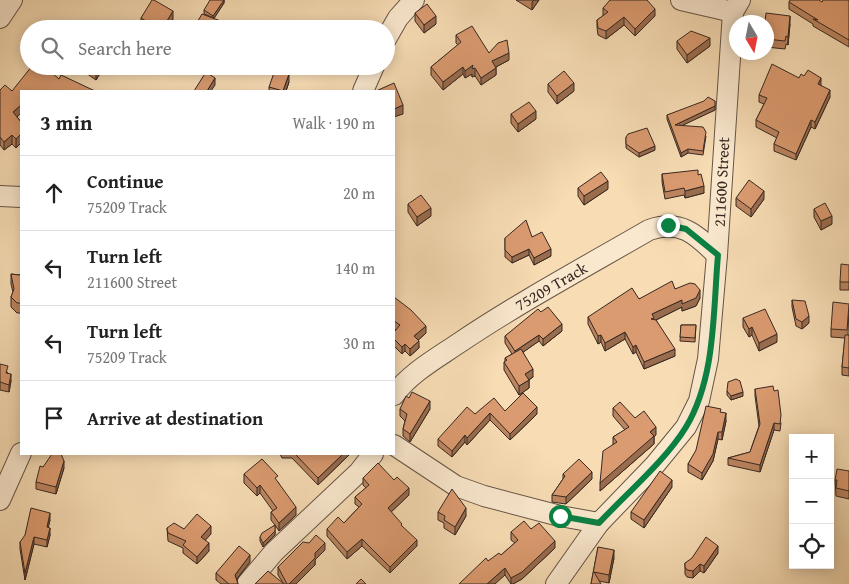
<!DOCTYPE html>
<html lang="en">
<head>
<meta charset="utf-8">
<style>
	:root { --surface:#fff; --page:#f2f2f2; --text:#222; --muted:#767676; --line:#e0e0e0 }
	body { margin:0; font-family:"Gentium Book Plus",serif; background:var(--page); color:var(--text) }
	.controls { position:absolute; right:15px; bottom:15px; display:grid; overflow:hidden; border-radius:0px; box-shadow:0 2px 12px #0003 }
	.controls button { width:45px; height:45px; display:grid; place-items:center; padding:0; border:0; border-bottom:1px solid var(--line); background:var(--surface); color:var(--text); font:25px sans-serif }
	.compass { position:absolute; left:729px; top:15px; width:45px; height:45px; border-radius:50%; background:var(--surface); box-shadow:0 2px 12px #0003; rotate:170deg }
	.stop { position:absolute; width:15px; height:15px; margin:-11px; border:4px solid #0b8043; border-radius:50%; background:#fff }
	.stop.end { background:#0b8043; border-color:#fff; box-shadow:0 1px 5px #0008 }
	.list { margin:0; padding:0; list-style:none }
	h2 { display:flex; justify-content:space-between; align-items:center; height:65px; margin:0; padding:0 20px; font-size:21px }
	h2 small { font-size:16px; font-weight:400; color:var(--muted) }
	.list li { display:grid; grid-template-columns:32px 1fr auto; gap:15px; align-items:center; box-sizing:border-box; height:75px; padding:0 20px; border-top:1px solid var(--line) }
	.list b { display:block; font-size:19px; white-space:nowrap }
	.list p { margin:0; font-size:16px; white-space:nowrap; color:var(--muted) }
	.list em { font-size:16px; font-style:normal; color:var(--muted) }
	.icon { flex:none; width:28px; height:28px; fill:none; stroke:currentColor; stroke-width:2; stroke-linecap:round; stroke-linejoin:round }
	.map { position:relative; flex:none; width:849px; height:584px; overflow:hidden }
	.search { position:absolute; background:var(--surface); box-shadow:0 2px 12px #0003; left:20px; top:20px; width:375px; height:55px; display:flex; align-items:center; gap:12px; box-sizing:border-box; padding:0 18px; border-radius:28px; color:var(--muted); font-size:19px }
	.panel { position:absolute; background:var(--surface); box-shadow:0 2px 12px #0003; left:20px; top:90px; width:375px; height:365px; border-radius:0px }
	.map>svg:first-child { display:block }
</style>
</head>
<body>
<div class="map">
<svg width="849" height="584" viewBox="0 0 849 584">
	<rect width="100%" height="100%" fill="#f7dcb4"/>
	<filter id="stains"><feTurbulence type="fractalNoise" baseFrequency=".004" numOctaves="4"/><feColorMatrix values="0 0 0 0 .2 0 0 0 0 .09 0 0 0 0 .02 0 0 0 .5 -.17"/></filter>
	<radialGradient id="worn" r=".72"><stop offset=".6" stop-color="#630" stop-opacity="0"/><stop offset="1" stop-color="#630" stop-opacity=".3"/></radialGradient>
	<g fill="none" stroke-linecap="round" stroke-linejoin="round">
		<defs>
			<g id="minor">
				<path d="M681,0l52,12"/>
				<path d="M0,18l12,-18"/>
				<path d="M386,39l12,-21 16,-18"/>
				<path d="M363,91l11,-25"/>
				<path d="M0,196l21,1"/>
				<path d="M394,395c16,-22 43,-37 65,-52 61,-41 126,-76 190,-113 31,-11 47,4 68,25"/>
				<path d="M394,445l62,41 28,10 76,20 39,7"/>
				<path d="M0,500l21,-47"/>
				<path d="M247,584l27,-32 85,-80 14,-18"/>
				<path d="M556,584l43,-61 55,-57 32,-39 13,-26 9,-42 9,-104 16,-243 7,-12"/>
			</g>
		</defs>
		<use href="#minor" stroke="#675546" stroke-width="22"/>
		<use href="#minor" stroke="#fae8ce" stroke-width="20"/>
	</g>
	<g fill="#bc8560" stroke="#372822">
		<path d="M224,0v3l-10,15 -10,-4v-4z"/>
		<path d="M516,0h23l-7,10z"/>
		<path d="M849,0v47l-36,-21v-2l-24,-15v-7h33z"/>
		<path d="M603,8l52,8 -20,20 -11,-11 -18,14 -8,-4 -1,-8v-7l6,-4z"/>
		<path d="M415,13l21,11 -12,9 -9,-12z"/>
		<path d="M141,18l32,1 -6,10h-21l-5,-3z"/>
		<path d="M766,22l24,2 -2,21 -2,-1 -1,5 -19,-2z"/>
		<path d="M456,35l33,18 20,7 -13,7v8l-15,10 -6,-9 -3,1v-3l-7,4 -2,-4 -20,16 -12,-15v-8l27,-22 -2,-2z"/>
		<path d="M677,41l33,5 -23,17 -10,-14z"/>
		<path d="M80,66h24v1l-8,13 -16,-11z"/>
		<path d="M799,78l22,7v1l9,11 -15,32 -4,-2 -15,33 -22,-9v-7l3,-6 -21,-11v-7l8,-16 -5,-2v-7z"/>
		<path d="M59,79l-38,12v22l-4,4 4,5v21l-5,5 -4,-4 -8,6 -4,-5v-55l12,1z"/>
		<path d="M289,82l-3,9h-17v-4z"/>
		<path d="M548,84l26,7 -17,13 -9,-12z"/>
		<path d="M715,101v9l-33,15 24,11 -3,19 -15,-2 -7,4 -14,-38v-4z"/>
		<path d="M511,114l25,5 -18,13 -7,-9z"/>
		<path d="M626,137l29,13 -16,7 -13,-9z"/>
		<path d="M662,174l36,1 6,18 -19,5 -1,-3 -19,4 -3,-17z"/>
		<path d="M578,188l30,1 -24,16 -6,-9z"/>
		<path d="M736,198l28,1 -13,18 -15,-11z"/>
		<path d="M408,204l23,12 -14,10 -9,-14z"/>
		<path d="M814,209l18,15 -11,6 -7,-13z"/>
		<path d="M532,237l19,19 -17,9 -5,-10 -17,8 -7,-6v-19z"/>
		<path d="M849,265v25h-9v-8z"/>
		<path d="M11,274l8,1 2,-1v39h-4l-6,-6v-10l2,-5 -2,-8z"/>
		<path d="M675,289l25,9 -4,8 -14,5v-4l-26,13 19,36 -31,13 -8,-17 -3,2 -8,-15 -20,12 -4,-9 -3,2 -10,-20v-7l51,-18z"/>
		<path d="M394,297l32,36 -8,7 1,8 -9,8 -5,-5 -3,3 -8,-8v-14l2,-2 -2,-2z"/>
		<path d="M792,300l17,23 -7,6 -6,-3 -4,-19z"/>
		<path d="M849,304l-1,31h1v41l-7,-1v-8l3,-29 -14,-1v-8z"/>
		<path d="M541,312l21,19 -19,15 -4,-5 -16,11 10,25 -4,3v8l-10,7 -15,-25v-8l1,-1v-3l7,-4 -7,-11v-7z"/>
		<path d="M743,318l34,24 -18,9 -7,-16 -3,2 -6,-10z"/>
		<path d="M681,325h15l-1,17 -15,-1z"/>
		<path d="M0,364l8,9 3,8 -2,11 -9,-2z"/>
		<path d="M755,389l26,34 -1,8 -6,-1 -14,42 -32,-7v-7l22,-6 9,-26 -4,-30z"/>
		<path d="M727,391l16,5 -12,4 -4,-5z"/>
		<path d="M613,408l22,10 21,17 -2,2v7l-54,47 13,-47v-7l12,-7 -12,-14z"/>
		<path d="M400,409h30l-20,33 -7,-6v-7l2,-8 -5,-5z"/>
		<path d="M505,411l32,3 -27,26 -20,-20 -23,25 -2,-3 -13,15 -14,-11v-7l37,-25z"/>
		<path d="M721,412l5,9 -4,19 -4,-1 -5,22 -11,19 -14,-8v-8z"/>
		<path d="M280,454h69v1l-31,30 -26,-27h-10z"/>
		<path d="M64,468l-8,26 -20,-5v-7z"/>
		<path d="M849,471v28l-13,-3 -1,-16z"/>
		<path d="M244,474l34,8 18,33 -17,16 -4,-6v10l-12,12 -3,-6v-4l15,-12 -4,-5v-8l2,-1 -13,-18 -3,3 -13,-13z"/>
		<path d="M563,474l29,5 -26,25 -14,-2v-7l11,-16z"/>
		<path d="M363,478l46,17 -18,17 26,34 -27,27 -28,-27 -15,13 -20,-23v-7l17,-6 15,-16 -4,-3v-7l11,-9 -3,-3z"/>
		<path d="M672,487l-28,41 -13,-9v-7z"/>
		<path d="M438,512l28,4 -11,19 -11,-7v-5l-6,-3z"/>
		<path d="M50,520l-2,7 2,8 -3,12 -13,-3 -9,36 -5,-31v-7z"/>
		<path d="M167,528l17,1 27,5 -6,6 4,11 -12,13 -14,-11v-5l-15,-7z"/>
		<path d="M531,529l24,19 -33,31 -9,5h-2l-6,-9 -17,-14 13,-6 14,-12 -4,-3v-8z"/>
		<path d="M598,547l16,11 -5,25 -10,-2 -8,3z"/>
		<path d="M325,550l-10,10v5l-19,19h-41l28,-1 -5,-8v-8z"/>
		<path d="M718,553l-14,20 -4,-2 -7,7 -6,-1 -2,-3v-11z"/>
		<path d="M250,562l-13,17 1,5h-17l-5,-4v-7z"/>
	</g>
	<g fill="#996c4e" stroke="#372822">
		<path d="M224,0v3l-11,17v-4z"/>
		<path d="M534,0h5l-7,10v-8z"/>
		<path d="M655,9v7l-20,20v-7z"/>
		<path d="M173,11v8l-6,10h-5z"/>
		<path d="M436,16v8l-12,9v-8z"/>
		<path d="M790,16v8l-2,21v-8z"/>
		<path d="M624,17v8l-18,14v-8z"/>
		<path d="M710,38v8l-23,17v-8z"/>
		<path d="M509,53v7l-17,9v-8z"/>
		<path d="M473,65l2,3v8l-3,1v-3l-7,4v-7z"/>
		<path d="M99,66l5,1 -8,13v-8z"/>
		<path d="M463,67v7l-20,16v-8z"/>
		<path d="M496,68v7l-15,10v-7z"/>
		<path d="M289,74v8l-3,9h-3z"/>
		<path d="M215,78v7l-4,6h-4z"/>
		<path d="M821,78v7l-3,6v-7z"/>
		<path d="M574,83v8l-17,13v-8z"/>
		<path d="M830,90v7l-15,32v-7z"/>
		<path d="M21,105v8l-8,8v-9z"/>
		<path d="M403,105v9l-9,3v-8z"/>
		<path d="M715,106v4l-40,19v-4z"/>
		<path d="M536,111v8l-18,13v-8z"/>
		<path d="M811,120v7l-15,33v-6z"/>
		<path d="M21,134v9l-5,5v-9z"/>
		<path d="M12,135v9l-8,6v-8z"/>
		<path d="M655,146v4l-16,7v-4z"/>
		<path d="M688,149v4l-7,4v-4z"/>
		<path d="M608,181v8l-24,16v-9z"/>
		<path d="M704,186v7l-19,5v-7z"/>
		<path d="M764,191v8l-13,18v-8z"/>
		<path d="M431,208v8l-14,10v-9z"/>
		<path d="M832,216v8l-11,6v-9z"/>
		<path d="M529,249v6l-17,8v-6z"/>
		<path d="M551,249v7l-17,9v-7z"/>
		<path d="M700,290v8l-4,8 -14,5v-4l-28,14 -3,6 1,-13 30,-14z"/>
		<path d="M809,316v7l-7,6v-7z"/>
		<path d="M562,324v7l-19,15v-7z"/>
		<path d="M426,326v7l-12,11v-8z"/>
		<path d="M752,327v8l-3,2v-8z"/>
		<path d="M625,332v7l-20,12v-8z"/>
		<path d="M777,334v8l-18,9v-8z"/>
		<path d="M539,335v6l-24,17v-7z"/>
		<path d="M601,335v7l-3,2v-8z"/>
		<path d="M419,341v7l-9,8v-7z"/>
		<path d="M405,344v7l-3,3v-7z"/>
		<path d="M636,345v7l-3,2v-7z"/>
		<path d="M675,349v7l-31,13v-7z"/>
		<path d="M533,369v8l-8,5v-8z"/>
		<path d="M11,374v7l-2,11v-7z"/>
		<path d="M529,380v8l-10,7v-9z"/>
		<path d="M743,392v4l-12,4v-4z"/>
		<path d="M430,401v8l-20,33v-8z"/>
		<path d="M537,407v7l-27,26v-6z"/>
		<path d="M490,413v7l-23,25v-7z"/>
		<path d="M726,413v8l-4,19v-8z"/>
		<path d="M774,423v7l-14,42v-7z"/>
		<path d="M656,427v8l-2,2v7l-54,47v-8l50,-51z"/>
		<path d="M718,432v7l-5,22 -11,19v-7z"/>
		<path d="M465,435v7l-13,15v-6z"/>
		<path d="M343,454h6v1l-31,30v-7z"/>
		<path d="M64,461v7l-8,26v-7z"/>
		<path d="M592,472v7l-26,25v-7z"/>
		<path d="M672,480v7l-28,41v-8z"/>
		<path d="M260,485v8l-3,3v-8z"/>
		<path d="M409,488v7l-21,20v-7z"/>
		<path d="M296,507v8l-17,16v-8z"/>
		<path d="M466,508v8l-11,19v-8z"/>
		<path d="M50,513v7l-3,14v-7z"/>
		<path d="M211,526v8l-10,11v-8z"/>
		<path d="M50,528v7l-3,12v-7z"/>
		<path d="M275,531v4l-12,12v-4z"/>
		<path d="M34,537v7l-9,36v-7z"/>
		<path d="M362,539v7l-15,13v-7z"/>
		<path d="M417,540v6l-27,27v-6z"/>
		<path d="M555,541v7l-33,31 -9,5h-2v-6z"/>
		<path d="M209,543v8l-12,13v-7z"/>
		<path d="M325,543v7l-10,10v5l-19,19h-7l26,-31z"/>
		<path d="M718,546v7l-14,20v-7z"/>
		<path d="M614,550v8l-5,25v-8z"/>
		<path d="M250,555v7l-15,19v-6z"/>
		<path d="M700,564v7l-7,7v-7z"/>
		<path d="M505,568v7l-10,9h-8z"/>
	</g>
	<g fill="#db9b70" stroke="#372822">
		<path d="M152,0h2l19,11 -11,18h-3l-18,-11z"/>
		<path d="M210,0h14l-11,16 -9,-6z"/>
		<path d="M610,0h37l8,9 -20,20 -11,-12 -18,14 -8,-3 -1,-8 11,-8 -5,-4z"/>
		<path d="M790,0h29l3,2 1,-2h26v40l-36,-21 5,1 -29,-18z"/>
		<path d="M427,4l9,12 -12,9 -9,-12z"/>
		<path d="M766,13l24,3 -2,21 -2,-1 -1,5 -19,-2v-17h-5v-1h4z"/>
		<path d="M202,14l40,15h-49z"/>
		<path d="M472,26l17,27 9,-10 9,-3 2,13 -17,8 4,7 -15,10 -6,-10 -3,1 1,-4 -8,6 -2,-4 -20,15 -12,-15 30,-25 -5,-7z"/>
		<path d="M691,31l19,7 -23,17 -10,-14z"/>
		<path d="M772,64l27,14 2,-4 3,2 4,-6 13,8 -3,6 12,6 -15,32 -4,-2 -15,34 -22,-10 5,-12 -23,-12 11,-22 -8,-3z"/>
		<path d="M32,66h12l15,13 2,-4 34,16h-74v14l-8,7 8,10v12l-5,5 -4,-4 -8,7 -4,-5v-47l5,-5 7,6z"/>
		<path d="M88,66h11l-3,6z"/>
		<path d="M275,70l14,4 -6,17 -14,-4z"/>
		<path d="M564,71l10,12 -17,13 -9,-12z"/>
		<path d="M206,72l9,6 -8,13h-13z"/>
		<path d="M394,83l9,22 -9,4v-18h-18z"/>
		<path d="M708,97l7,4v5l-40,19 28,2 3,5 -3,19 -15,-2 -7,4 -14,-38 37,-14z"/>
		<path d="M529,102l7,9 -18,13 -7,-10z"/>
		<path d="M647,128l8,18 -16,7 -13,-9v-7l2,-3z"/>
		<path d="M698,170v5l3,-1 3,12 -19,5 -1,-3 -19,4 -3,-18z"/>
		<path d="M601,172l7,9 -24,15 -6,-8z"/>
		<path d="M749,180l15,11 -13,18 -15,-11z"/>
		<path d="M421,195l10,13 -14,9 -9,-13z"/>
		<path d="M825,203l7,13 -11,5 -7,-12z"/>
		<path d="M526,220l6,17 10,-5 9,17 -17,9 -5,-9 -17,8 -7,-7v-12z"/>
		<path d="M841,264l8,1v17h-9z"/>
		<path d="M11,274l8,1 2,-1v29h-4l-6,-6 3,-8z"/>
		<path d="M672,281l3,8 15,-6 5,1 5,6 -4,8 -14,6v-4l-30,14 2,4 -3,1 5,1 19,29 -31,13 -8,-17 -3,2 -8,-15 -20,11 -4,-8 -3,1 -10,-19 44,-29 7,11z"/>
		<path d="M394,297l17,13 15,16 -12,10 5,5 -9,8 -5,-5 -3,3 -8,-8v-7l6,-7 -6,-4z"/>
		<path d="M792,300l13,1 4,15 -7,6 -6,-3z"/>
		<path d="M833,302l16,2 -2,26 -16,-1z"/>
		<path d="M548,307l14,17 -19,15 -4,-4 -24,16 -10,-15 33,-27 3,3z"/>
		<path d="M765,309l12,25 -18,9 -7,-16 -3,2 -6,-11z"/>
		<path d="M681,325h15l-1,13 -15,-1z"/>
		<path d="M845,335h4v33l-7,-1z"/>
		<path d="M521,349l12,20 -8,5 4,6 -10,6 -15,-24 3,-2 -2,-2z"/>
		<path d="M0,364l8,2 -2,7 5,1 -2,11 -9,-3z"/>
		<path d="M736,379l4,2 3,11 -12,4 -4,-5 1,-9z"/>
		<path d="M773,386l1,5 4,-1 3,25 -1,9 -6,-1 -14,42 -32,-7 22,-6 10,-28 -5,-35z"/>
		<path d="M412,392l18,9 -20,33 -7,-5 4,-15 -7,-5 6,-13 3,2z"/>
		<path d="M523,393l14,14 -27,27 -20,-21 -23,25 -2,-3 -13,16 -14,-12 29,-32 8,7 19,-16 11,13z"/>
		<path d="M620,402l15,16 9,-7 12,16 -6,5 4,4 -54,47 3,-32 14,-9 -4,-5 16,-10 -16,-19z"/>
		<path d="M706,406l15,3 -1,3 6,1 -4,19h-4l-5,22 -11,19 -14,-9 8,-14z"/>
		<path d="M52,454h9l3,7 -8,26 -20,-5 4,-16 3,1z"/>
		<path d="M295,454h48l-25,24z"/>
		<path d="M262,459l16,17 -3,2 21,29 -17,16 -8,-11 6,-4 -17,-23 -3,3 -13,-14z"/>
		<path d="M579,459l13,13 -26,25 -14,-2 13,-19 -2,-2z"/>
		<path d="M378,463l16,17 3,-3 12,11 -21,20 14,16 -1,1 16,15 -27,27 -28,-28 -15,13 -20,-23 11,-12 6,6 18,-19 -7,-7 14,-12 -6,-7z"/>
		<path d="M837,469l12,2v20l-13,-3 1,-8h-2z"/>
		<path d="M660,471l12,9 -28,40 -13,-8z"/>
		<path d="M452,489l14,19 -11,19 -11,-7 1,-4 -7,-4z"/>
		<path d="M31,508l19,5 -3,14 3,1 -3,12 -13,-3 -9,36 -5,-31 5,-7z"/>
		<path d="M197,514l14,12 -10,11 8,6 -12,14 -14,-12 3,-4 -18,-8 -1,-5 7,-5 10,6z"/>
		<path d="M524,521l7,8 8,-6 16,18 -33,31 -11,6 -6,-10 -18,16h-28l27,-26 2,3 11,-8 2,2 17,-15 -7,-8z"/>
		<path d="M275,525v6l-12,12 -3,-6 2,-4z"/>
		<path d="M316,535l9,8 -10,10v5l-26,26h-2l-9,-17 25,-25 6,1z"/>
		<path d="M706,537l12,9 -14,20 -4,-2 -7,7 -6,-1 -2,-3v-4l7,-5z"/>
		<path d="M239,546l11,9 -15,20 3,9h-9l-13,-11z"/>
		<path d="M598,547l16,3 -5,25 -15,-3 7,12h-10z"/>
		<path d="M268,571l16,13h-29z"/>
		<path d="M361,579l5,5h-10z"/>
	</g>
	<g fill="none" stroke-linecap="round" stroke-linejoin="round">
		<path stroke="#0b8043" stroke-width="6" d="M560,516l39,7c27,-29 67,-63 87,-96 30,-50 27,-116 32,-172l-32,-26 -18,-4"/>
	</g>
	<g text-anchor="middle" stroke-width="4" stroke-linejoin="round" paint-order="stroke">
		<g font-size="16" fill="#372822" stroke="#fae8ce">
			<text transform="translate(721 182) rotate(-87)" y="6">211600 Street</text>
			<text transform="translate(551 286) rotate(-30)" y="6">75209 Track</text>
		</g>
	</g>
	<rect width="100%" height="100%" filter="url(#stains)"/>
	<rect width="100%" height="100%" fill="url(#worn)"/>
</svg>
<div class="controls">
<button>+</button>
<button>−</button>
<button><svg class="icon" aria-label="locate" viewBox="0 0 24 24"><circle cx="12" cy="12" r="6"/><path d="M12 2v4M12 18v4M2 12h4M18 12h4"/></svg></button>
</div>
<svg class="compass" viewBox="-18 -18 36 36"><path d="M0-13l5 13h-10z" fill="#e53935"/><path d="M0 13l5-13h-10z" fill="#767676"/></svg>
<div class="stop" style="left:560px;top:516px"></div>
<div class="stop end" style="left:668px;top:225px"></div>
<div class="search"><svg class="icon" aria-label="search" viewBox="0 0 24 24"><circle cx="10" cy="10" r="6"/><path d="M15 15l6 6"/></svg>Search here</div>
<section class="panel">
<h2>3 min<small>Walk · 190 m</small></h2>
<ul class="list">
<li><svg class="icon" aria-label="ahead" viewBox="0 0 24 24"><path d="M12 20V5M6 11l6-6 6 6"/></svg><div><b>Continue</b><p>75209 Track</p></div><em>20 m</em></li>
<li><svg class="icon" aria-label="left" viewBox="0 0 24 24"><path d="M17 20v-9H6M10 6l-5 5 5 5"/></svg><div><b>Turn left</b><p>211600 Street</p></div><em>140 m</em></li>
<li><svg class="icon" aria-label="left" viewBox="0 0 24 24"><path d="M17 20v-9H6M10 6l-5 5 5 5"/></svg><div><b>Turn left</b><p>75209 Track</p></div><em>30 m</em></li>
<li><svg class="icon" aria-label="arrive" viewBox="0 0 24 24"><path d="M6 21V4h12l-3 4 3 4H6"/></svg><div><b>Arrive at destination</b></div></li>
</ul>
</section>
</div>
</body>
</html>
